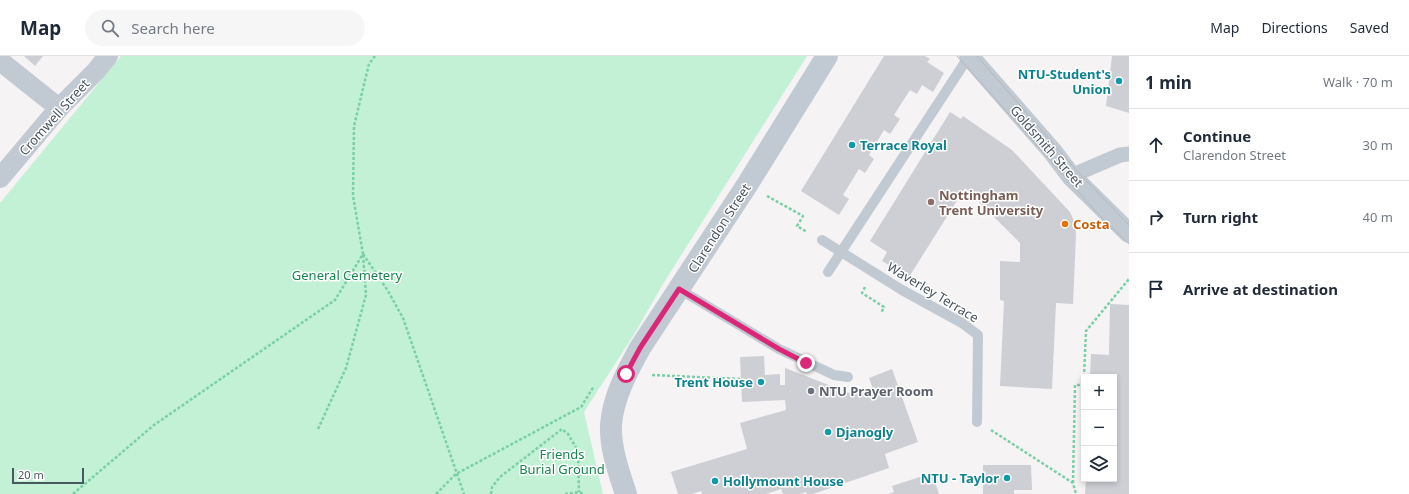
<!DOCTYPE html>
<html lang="en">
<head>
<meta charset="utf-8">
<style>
	:root { --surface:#fff; --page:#f6f6f7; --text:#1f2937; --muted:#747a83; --line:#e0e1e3 }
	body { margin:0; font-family:"Noto Sans",sans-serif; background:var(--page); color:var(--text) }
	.controls { position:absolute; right:12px; bottom:12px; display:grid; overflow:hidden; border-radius:0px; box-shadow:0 2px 6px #0003 }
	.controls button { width:36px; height:36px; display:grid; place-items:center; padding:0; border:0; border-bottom:1px solid var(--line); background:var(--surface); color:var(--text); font:20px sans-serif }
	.scale { position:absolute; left:12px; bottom:10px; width:72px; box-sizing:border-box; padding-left:4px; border:2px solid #4a5661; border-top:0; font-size:11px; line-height:14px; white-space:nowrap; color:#4a5661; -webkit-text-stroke:3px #fff; paint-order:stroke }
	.stop { position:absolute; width:12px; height:12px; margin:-9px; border:3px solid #db2777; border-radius:50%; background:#fff }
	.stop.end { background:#db2777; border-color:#fff; box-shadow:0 1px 4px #0008 }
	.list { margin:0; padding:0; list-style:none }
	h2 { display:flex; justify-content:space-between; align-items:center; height:52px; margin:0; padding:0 16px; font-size:17px }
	h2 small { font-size:13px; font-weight:400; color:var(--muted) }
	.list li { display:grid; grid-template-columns:26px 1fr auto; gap:12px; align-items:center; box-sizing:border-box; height:72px; padding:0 16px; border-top:1px solid var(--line) }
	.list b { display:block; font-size:15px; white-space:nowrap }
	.list p { margin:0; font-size:13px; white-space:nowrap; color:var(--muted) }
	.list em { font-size:13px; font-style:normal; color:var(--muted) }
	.icon { flex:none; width:22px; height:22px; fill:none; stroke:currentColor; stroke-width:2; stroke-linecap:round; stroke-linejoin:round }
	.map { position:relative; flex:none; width:1129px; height:438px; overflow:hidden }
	header { display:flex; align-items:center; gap:24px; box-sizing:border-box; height:56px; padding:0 20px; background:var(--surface); border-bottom:1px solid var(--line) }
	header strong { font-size:19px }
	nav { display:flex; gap:22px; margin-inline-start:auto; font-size:14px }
	.search { width:280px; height:36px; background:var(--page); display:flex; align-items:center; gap:10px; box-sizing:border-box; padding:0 14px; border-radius:22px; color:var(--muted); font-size:15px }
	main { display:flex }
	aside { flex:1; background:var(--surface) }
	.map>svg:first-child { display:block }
</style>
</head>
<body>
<header>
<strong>Map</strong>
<div class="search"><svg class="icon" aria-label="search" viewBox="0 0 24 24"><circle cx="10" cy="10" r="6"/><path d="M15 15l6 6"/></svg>Search here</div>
<nav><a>Map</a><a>Directions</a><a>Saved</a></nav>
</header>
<main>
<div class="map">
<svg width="1129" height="438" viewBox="0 0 1129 438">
	<rect width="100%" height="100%" fill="#f5f3f3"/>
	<path fill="#c3f1d5" d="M121,0h686l-144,228 -30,52 -49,76 19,82h-603v-291z"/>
	<g fill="#cdcfd5">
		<path d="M24,0h19l-8,10z"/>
		<path d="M884,0h41l5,3 -3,3 17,11 -11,19 -11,-7 -5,9 -7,-4 -16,25 6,4 -10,15 -6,-4 -15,25 5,4 -9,14 -6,-4 -16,26 6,4 -10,16 -38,-24z"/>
		<path d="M1112,0h17v57l-23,-7z"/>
		<path d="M950,56l11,7 2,-3 49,34 58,62 4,9 2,13 -3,70 -17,-1 -4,86 -52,-3 4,-85 -4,-1v-39l20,1v-19l-55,-55 -56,89 -27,-16 5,-9 -17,-11z"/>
		<path d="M1110,248l19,1v189h-44l1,-15h28v-102h-24l1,-23 18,1z"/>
		<path d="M764,300l1,19 15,-1v11h5v-17l67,26 21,-5 -4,-11 23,-9 26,73 -33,12 4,14 -76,26h-6l-1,-2 -6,2h-17l-2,-5 -15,5h-64l-1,-3 -9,3h-14l-7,-22 76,-23 -7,-26 46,-13 -1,-10 -43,2 -2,-45z"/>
		<path d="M983,409h48l1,25h-18v4h-31z"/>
		<path d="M932,417l7,21h-51l6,-2 -2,-6z"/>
	</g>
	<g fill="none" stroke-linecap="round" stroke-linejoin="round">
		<g stroke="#7ad0a6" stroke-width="2.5" stroke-dasharray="3 2" stroke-linecap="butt">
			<path d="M767,140l36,20 -6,10 10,6"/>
			<path d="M363,198l25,37 15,27 61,176"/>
			<path d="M865,231l-3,6 22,14 -3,6"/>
			<path d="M652,319l89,4"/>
			<path d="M1084,321l2,-46 43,-52"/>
			<path d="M318,373l28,-61 20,-73 -3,-41"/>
			<path d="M991,374l82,53 3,11"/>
			<path d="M1073,427l2,-98h9v-8"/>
			<path d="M73,438l81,-69 181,-125 28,-46 -10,-58 1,-70 15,-62 6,-8"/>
			<path d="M436,438l20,-20 125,-67 13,-21"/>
			<path d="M491,438l1,-7 8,-10 62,-48 6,5 10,17 1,41"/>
			<path d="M565,438l14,-2 5,2"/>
		</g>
		<g stroke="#c1cad2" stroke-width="10">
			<path d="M822,184l80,50 60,33 16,12 -1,87"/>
			<path d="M828,216l141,-216"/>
			<path d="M679,233l100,60 55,26 14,2"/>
		</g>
		<path stroke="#c1cad2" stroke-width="15" d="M1071,120l49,-21 9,-1"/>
		<g stroke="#c1cad2" stroke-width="20">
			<path d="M969,0l84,96 18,24 58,57"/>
			<path d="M0,5l59,47"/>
			<path d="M0,122l59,-70 37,-37 12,-15"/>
		</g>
		<path stroke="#c1cad2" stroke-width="22" d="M626,438c-7,-21 -16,-46 -15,-69 2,-28 16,-53 29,-77l107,-163 80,-129"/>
		<g stroke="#b5b8bd" stroke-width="1">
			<path d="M957,0l142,159 30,29"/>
			<path d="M977,0l101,116 51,53"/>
		</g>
	</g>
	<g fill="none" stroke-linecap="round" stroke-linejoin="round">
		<path stroke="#db2777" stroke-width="5" d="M626,318l14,-26 39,-59 100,60 27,14"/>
	</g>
	<g fill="#0f9aa8" stroke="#fff" stroke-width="1.5">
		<circle cx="1119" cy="25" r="4"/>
		<circle cx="852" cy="89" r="4"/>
		<circle cx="761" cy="326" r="4"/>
		<circle cx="828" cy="376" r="4"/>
		<circle cx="1007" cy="422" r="4"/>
		<circle cx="715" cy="425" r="4"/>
	</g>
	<circle fill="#8d6e63" stroke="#fff" stroke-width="1.5" cx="931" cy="146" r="4"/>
	<circle fill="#e8710a" stroke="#fff" stroke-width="1.5" cx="1065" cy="168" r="4"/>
	<circle fill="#6b7280" stroke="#fff" stroke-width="1.5" cx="811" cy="335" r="4"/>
	<g text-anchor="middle" stroke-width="3" stroke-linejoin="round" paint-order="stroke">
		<g font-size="13" font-weight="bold" fill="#0d838f" stroke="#fff" text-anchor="end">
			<text x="1111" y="23">NTU-Student's<tspan x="1111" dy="15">Union</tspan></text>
			<text x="860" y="94" text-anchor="start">Terrace Royal</text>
			<text x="753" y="331">Trent House</text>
			<text x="836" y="381" text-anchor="start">Djanogly</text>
			<text x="999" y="427">NTU - Taylor</text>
			<text x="723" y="430" text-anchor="start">Hollymount House</text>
		</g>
		<g font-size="13" fill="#4a5661" stroke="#fff">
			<text transform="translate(54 61) rotate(-48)" y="5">Cromwell Street</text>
			<text transform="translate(1047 90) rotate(49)" y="5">Goldsmith Street</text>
			<text transform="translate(719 172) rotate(-57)" y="5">Clarendon Street</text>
			<text transform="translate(933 236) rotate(31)" y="5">Waverley Terrace</text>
		</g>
		<g font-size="13" font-weight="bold" fill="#785e54" stroke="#fff" text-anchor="start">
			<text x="939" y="144">Nottingham<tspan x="939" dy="15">Trent University</tspan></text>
		</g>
		<g font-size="13" font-weight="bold" fill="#c56008" stroke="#fff" text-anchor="start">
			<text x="1073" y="173">Costa</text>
		</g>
		<g font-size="13" fill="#17864f" stroke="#fff">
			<text x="347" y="224">General Cemetery</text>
			<text x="562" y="403">Friends<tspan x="562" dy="15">Burial Ground</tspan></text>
		</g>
		<g font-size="13" font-weight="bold" fill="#5b616d" stroke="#fff" text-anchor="start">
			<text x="819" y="340">NTU Prayer Room</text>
		</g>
	</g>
</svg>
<div class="controls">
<button>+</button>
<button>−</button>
<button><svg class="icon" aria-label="layers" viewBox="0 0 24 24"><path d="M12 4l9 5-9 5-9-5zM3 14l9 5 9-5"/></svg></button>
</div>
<div class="scale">20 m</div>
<div class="stop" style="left:626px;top:318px"></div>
<div class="stop end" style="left:806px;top:307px"></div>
</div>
<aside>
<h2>1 min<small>Walk · 70 m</small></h2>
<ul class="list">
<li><svg class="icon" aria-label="ahead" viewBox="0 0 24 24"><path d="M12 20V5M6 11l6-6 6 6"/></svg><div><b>Continue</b><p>Clarendon Street</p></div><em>30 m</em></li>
<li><svg class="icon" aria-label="right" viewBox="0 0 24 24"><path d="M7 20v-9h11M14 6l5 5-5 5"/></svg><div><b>Turn right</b></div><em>40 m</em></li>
<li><svg class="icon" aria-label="arrive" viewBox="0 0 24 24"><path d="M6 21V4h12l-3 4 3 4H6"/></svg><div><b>Arrive at destination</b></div></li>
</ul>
</aside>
</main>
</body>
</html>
